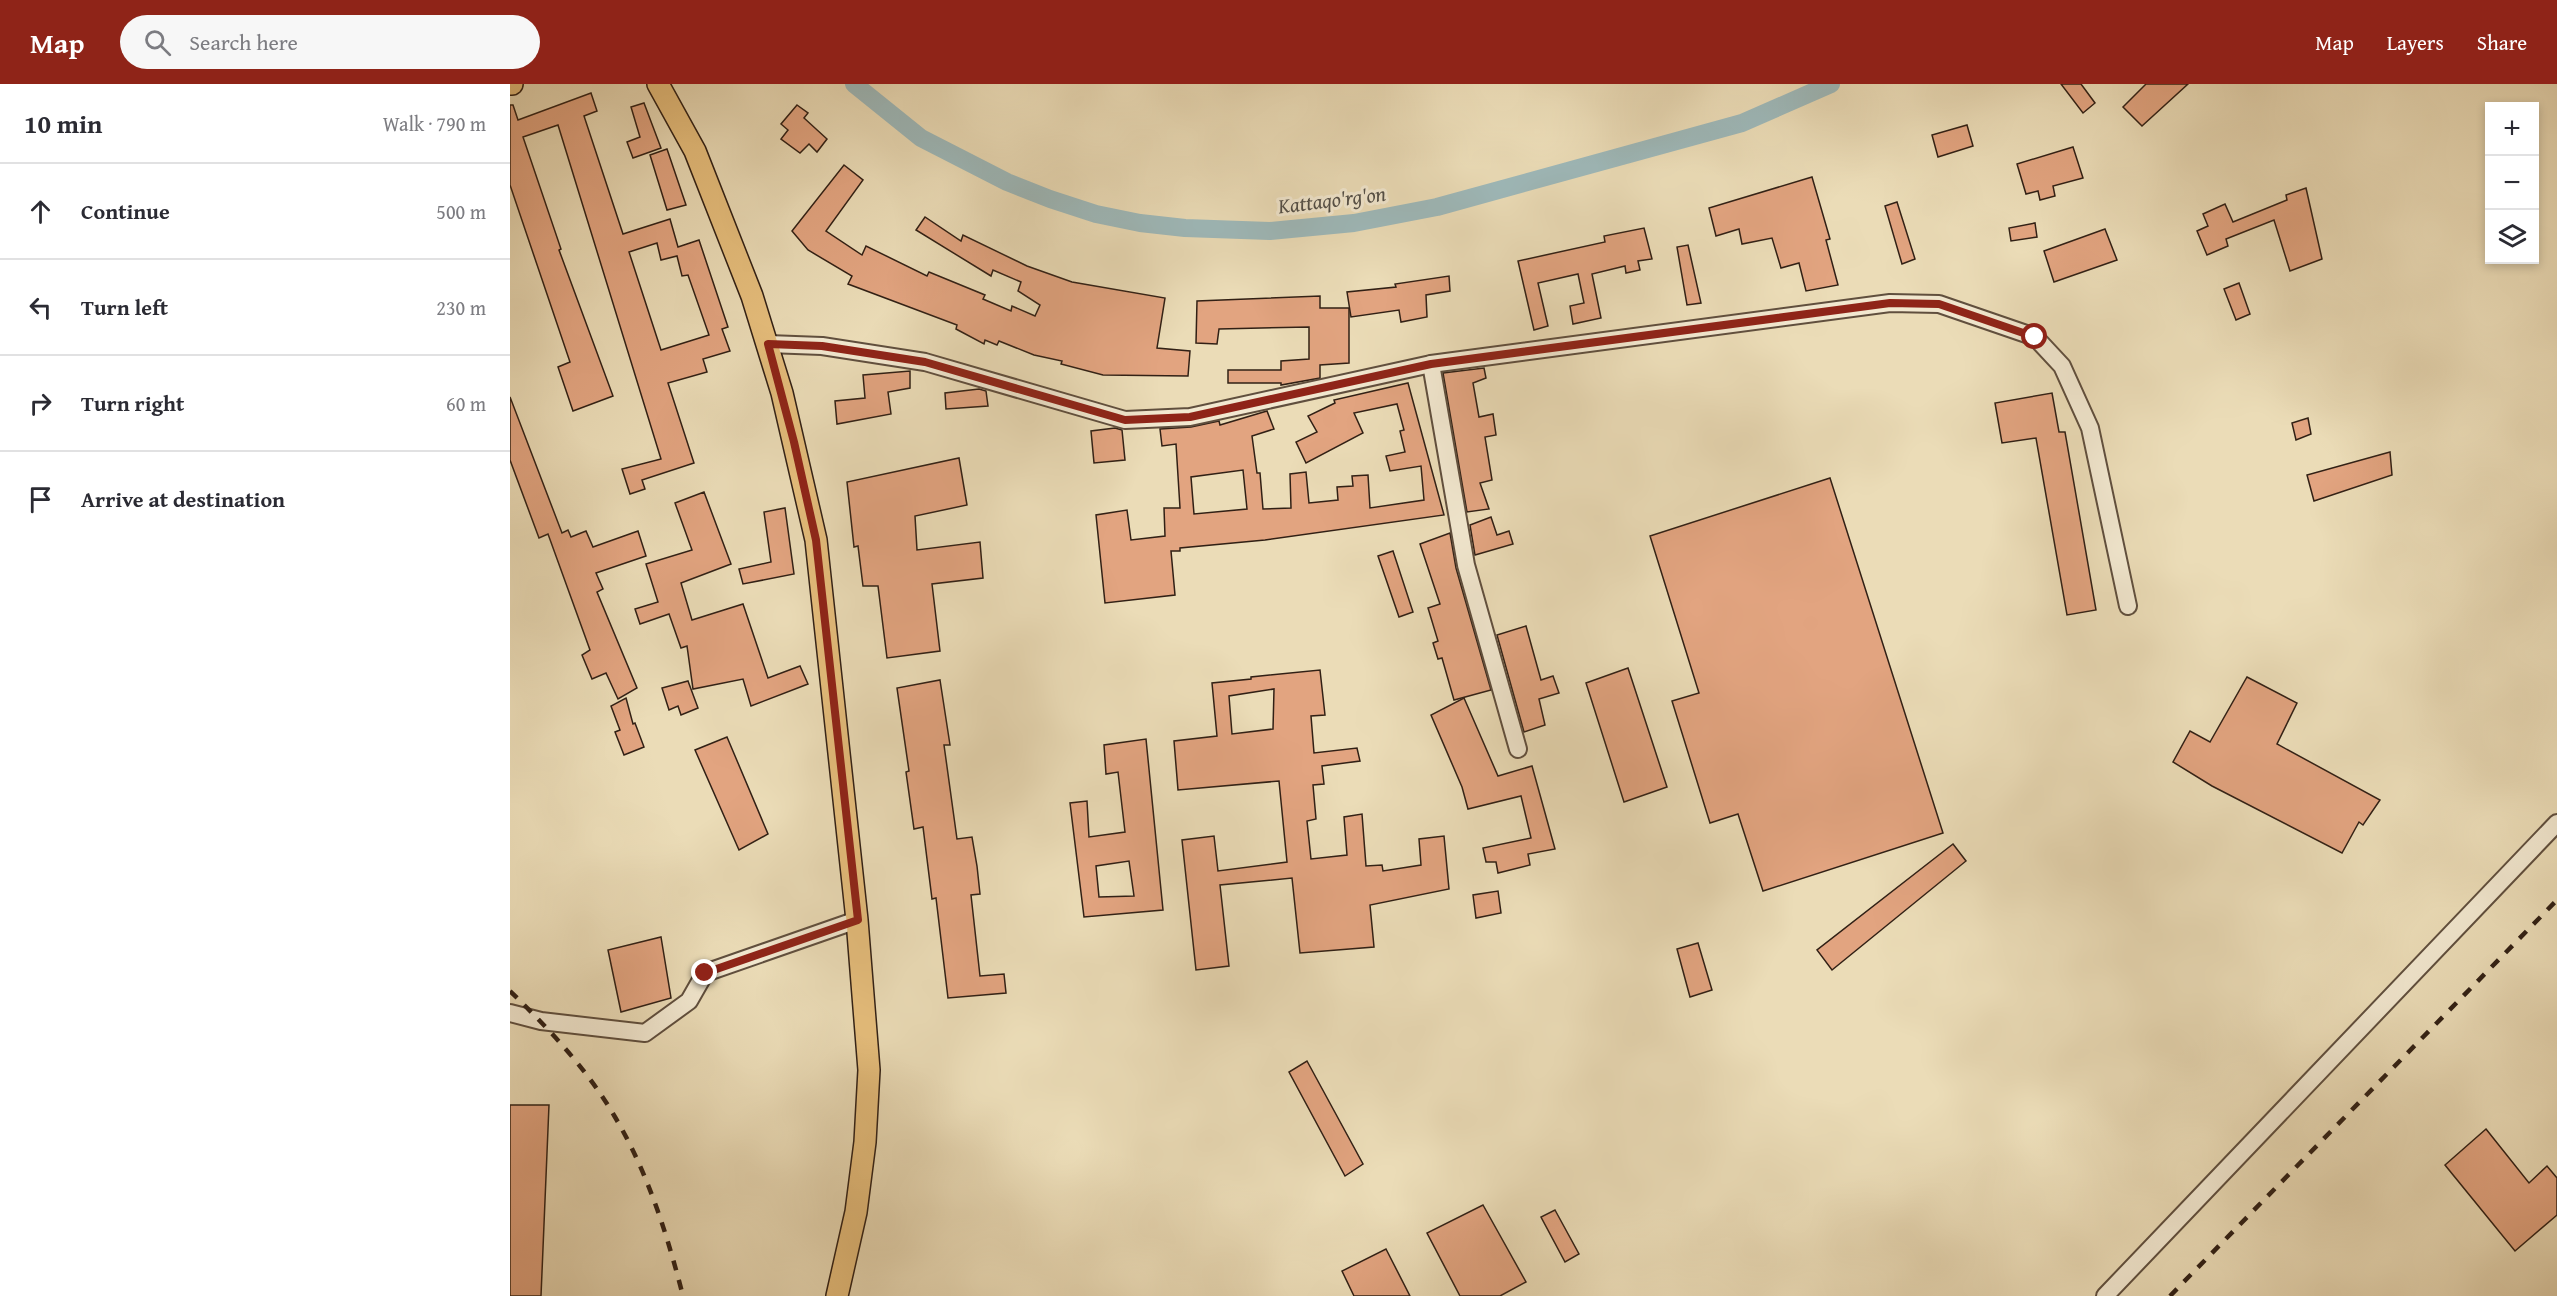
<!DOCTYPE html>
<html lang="en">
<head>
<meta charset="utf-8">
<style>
	:root { --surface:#fff; --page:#f7f7f7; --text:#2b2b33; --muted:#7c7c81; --line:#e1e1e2; --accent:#8f2418 }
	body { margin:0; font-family:"Gentium Book Plus",serif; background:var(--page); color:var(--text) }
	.controls { position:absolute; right:18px; top:18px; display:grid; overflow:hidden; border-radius:0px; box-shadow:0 3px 9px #0003 }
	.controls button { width:54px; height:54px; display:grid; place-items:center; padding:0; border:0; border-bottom:2px solid var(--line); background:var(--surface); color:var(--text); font:30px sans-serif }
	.stop { position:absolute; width:18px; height:18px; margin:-14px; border:4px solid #8f2418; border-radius:50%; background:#fff }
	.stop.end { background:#8f2418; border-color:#fff; box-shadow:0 2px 6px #0008 }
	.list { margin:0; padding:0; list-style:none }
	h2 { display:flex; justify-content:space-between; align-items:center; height:78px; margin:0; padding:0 24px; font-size:26px }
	h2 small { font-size:20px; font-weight:400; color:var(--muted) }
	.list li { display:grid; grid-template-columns:39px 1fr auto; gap:18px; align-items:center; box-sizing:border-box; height:96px; padding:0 24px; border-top:2px solid var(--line) }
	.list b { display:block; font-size:22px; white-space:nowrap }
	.list em { font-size:20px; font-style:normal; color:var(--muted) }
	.icon { flex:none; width:33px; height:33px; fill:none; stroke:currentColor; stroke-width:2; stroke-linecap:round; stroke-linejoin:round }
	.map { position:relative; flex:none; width:2047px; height:1212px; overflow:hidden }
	header { display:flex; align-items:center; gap:36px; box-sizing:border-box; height:84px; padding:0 30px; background:var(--accent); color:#fff }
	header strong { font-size:28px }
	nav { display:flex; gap:33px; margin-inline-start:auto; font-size:21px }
	.search { width:420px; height:54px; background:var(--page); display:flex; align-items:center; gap:15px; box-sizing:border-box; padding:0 21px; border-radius:33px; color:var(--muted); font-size:22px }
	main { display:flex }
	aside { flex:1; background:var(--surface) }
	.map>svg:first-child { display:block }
</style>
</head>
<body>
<header>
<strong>Map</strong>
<div class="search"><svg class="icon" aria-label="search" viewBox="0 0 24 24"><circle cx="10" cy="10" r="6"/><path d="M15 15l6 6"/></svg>Search here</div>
<nav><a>Map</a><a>Layers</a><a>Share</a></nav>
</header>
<main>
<aside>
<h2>10 min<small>Walk · 790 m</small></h2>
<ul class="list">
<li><svg class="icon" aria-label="ahead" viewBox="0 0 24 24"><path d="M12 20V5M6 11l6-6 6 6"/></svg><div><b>Continue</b></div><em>500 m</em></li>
<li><svg class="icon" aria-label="left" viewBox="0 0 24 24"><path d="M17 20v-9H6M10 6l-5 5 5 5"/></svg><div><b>Turn left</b></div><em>230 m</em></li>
<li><svg class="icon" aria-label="right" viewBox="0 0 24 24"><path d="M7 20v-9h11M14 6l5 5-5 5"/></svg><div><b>Turn right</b></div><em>60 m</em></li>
<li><svg class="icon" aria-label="arrive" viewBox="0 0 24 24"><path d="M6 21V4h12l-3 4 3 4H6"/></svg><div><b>Arrive at destination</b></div></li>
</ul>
</aside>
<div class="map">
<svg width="2047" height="1212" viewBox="0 0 2047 1212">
	<rect width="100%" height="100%" fill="#ebdcb7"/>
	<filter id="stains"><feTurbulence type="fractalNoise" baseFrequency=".00333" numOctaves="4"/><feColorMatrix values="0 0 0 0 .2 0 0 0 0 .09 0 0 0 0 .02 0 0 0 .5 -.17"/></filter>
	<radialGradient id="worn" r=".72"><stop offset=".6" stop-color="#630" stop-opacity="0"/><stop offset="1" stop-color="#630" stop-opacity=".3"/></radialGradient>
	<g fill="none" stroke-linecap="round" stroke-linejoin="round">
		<path stroke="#9eb9ba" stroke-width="18" d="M344,0l67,54 86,44 43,17 46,15 44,9 45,5 85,3 84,-8 83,-16 305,-84 89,-39"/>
	</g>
	<g fill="#e2a480" stroke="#312015" stroke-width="1.5" fill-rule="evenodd">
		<path d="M1551,0h20l14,19 -12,10z"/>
		<path d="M1636,0h42l-46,42 -19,-19z"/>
		<path d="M81,9l6,18 -13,5 39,118 47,-15 8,28 21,-7 29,87 -6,2 8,22 -27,8 4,13 -39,11 26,80 -52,17 3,9 -15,5 -8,-25 39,-10 -103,-334 -35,12 38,112 -2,1 54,146 -40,15 -15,-44 12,-5 -60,-177v-80h3l5,15zM147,159l4,17 16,-4 5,20 6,-1 21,60 -48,15 -32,-98z"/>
		<path d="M134,19l17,45 -28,10 -6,-16 13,-5 -9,-30z"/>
		<path d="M287,21l11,8 -4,5 23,21 -10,13 -8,-8 -9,9 -19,-14 7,-9 -7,-6z"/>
		<path d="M1457,41l6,21 -35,11 -6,-22z"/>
		<path d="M1563,63l10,31 -30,8 2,10 -15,4 -2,-9 -12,3 -9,-30z"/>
		<path d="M157,65l19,56 -19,5 -17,-55z"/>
		<path d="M334,81l19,15 -37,51 36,24 4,-9 61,30 2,-4 56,23 -2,4 28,12 1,-5 23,10 5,-11 -22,-14 3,-9 -28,-12 -2,6 -75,-46 9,-13 36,24 2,-6 64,31 45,16 93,16 -8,50 33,3 -2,25 -85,-1 -42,-11 1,-3 -28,-6 -35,-14 -2,4 -12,-5 -1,4 -28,-15 1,-4 -109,-41 4,-8 -44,-26 -16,-19z"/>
		<path d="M1302,93l18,62 -4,1 12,45 -32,6 -7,-28 -18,5 -9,-30 -30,6 -3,-15 -23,7 -7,-28z"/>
		<path d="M1796,104l16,71 -32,12 -16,-51 -48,19 2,7 -21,9 -10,-24 11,-5 -5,-12 22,-10 8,18 54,-22 -1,-5z"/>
		<path d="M1387,118l18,57 -13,5 -17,-58z"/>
		<path d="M1525,139l2,14 -26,4 -2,-13z"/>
		<path d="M1134,144l8,31 -14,2 2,9 -14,3 -1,-7 -33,8 9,44 -28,6 -3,-18 14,-3 -6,-29 -40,9 10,43 -14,4 -16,-69 87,-19 -1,-6z"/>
		<path d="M1595,145l12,31 -63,22 -10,-31z"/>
		<path d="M1178,161l13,58 -14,2 -10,-58z"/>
		<path d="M939,192l1,15 -24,4 1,22 -26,5 -2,-12 -48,7 -4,-25 49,-5 -1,-3z"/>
		<path d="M1729,199l11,31 -14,6 -12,-31z"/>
		<path d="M810,212v12h29v55l-29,2v13l-39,7v-2h-53v-13h53v-9l28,-2v-32l-90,2 -2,15 -21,-1 1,-42z"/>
		<path d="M974,284l2,10 -13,5 6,34 14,-3 3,21 -11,2 7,43 -12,3 9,26 -22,3 -24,-139z"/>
		<path d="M400,287v17l-22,4 3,22 -54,10 -2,-23 30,-3 -2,-23z"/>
		<path d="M898,299l36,132 -179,25 -85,8v3h-9l4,44 -70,8 -9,-88 31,-5 4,30 34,-4 -1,-28h16l-4,-64 -14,2 -2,-17 31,-2 28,-6 1,4 47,-14 7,18 -22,7 5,37h3l3,36 28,-1 -1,-34 16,-2 3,31 29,-3 -1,-13 16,-1 -1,-10 16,-1 2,33 54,-8 -3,-34 -31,5 -4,-15 19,-4 -5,-21 4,-1 -7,-26 -43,9 9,20 -57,30 -10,-21 21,-10 -9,-16 27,-13 -1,-3zM733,386l4,39 -53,5 -3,-37z"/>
		<path d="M469,305l7,2 2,15 -42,3 -1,-16z"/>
		<path d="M1542,309l7,39h6l31,178 -29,5 -31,-177 -34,5 -7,-40z"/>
		<path d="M0,313l52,136 6,-3 3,7 15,-6 7,16 45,-16 8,25 -50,17 7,16 -6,3 40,96 -19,11 -12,-26 -14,6 -10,-24 8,-5 -42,-116 -9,4 -29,-78z"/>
		<path d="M1798,334l3,16 -15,6 -4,-17z"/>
		<path d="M605,344l7,2 3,30 -31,3 -3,-32z"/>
		<path d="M1880,368l2,23 -78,26 -7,-26z"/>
		<path d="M449,374l8,47 -52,11 2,34 63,-8 3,36 -51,6 8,67 -53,7 -9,-72h-15l-5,-40 -4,1 -7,-65z"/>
		<path d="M1320,394l113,355 -180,58 -25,-77 -28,9 -38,-122 27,-8 -49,-157z"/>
		<path d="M194,408l27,72 -50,19 11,37 51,-16 25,74 32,-12 8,18 -57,22 -8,-27 -50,10 -6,-43 -6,2 -12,-34 -29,10 -5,-15 23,-7 -12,-38 46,-14 -17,-47z"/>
		<path d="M275,424l9,66 -51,10 -4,-15 32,-7 -7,-50z"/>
		<path d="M981,433l6,18 12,-4 4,13 -38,11 -5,-30z"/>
		<path d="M940,449l6,35 35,122 -37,10 -12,-42 -4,1 -5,-16 5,-2 -10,-33 12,-4 -20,-60z"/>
		<path d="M883,467l20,61 -14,5 -21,-61z"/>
		<path d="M1016,542l15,54 12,-4 6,17 -20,6 6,26 -21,7 -27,-97z"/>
		<path d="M1118,584l39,119 -43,15 -38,-119z"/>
		<path d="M810,586l5,45 -14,1 3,37 43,-5 3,13 -38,5 2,18 -11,1 3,34 -9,2 4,38 36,-4 -3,-38 18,-3 4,52 16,-1 1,6 38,-6 -2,-26 25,-3 5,53 -79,16 4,42 -74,6 -8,-75 -72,7 9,81 -33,4 -14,-130 32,-4 4,35 69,-9 -8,-81 -101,9 -4,-49 43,-5 -5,-53 39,-4v-2zM764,605l-1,40 -41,5 -3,-38z"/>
		<path d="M1737,593l50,26 -20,41 103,56 -17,25 -4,-3 -17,31 -130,-67 -39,-24 17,-31 20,11z"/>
		<path d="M430,596l10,65h-6l13,94 15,-2 5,29 3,28 -9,1 9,81 24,-2 2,19 -58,5 -12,-100 -4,1 -9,-72 -9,2 -8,-57 3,-1 -12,-83z"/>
		<path d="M178,597l10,27 -17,7 -3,-9 -9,4 -7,-22z"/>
		<path d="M116,614l7,26 2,-1 9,24 -20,8 -9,-23 5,-2 -9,-24z"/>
		<path d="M954,614l34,78 34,-10 23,83 -27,5 2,11 -32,8 -2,-11h-10l-3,-14 48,-10 -10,-42 -53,13 -6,-22 -31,-72z"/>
		<path d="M217,653l41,97 -29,16 -44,-100z"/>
		<path d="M636,655l17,171 -79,7 -14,-114 17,-2 2,36 36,-5 -7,-60 -12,2 -2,-29zM619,777l5,35 -35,1 -3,-31z"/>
		<path d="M1443,760l13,17 -134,109 -15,-20z"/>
		<path d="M988,807l3,22 -25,5 -3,-23z"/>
		<path d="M151,853l10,61 -50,14 -13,-62z"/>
		<path d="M1188,859l14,47 -22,7 -13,-48z"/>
		<path d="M797,977l56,103 -18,12 -56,-104z"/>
		<path d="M0,1021h39l-8,191h-31z"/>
		<path d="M1976,1045l43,54 18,-17 10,12v37l-42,36 -70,-86z"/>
		<path d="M973,1121l43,77 -26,14h-40l-33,-63z"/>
		<path d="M1045,1126l24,44 -14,8 -24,-45z"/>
		<path d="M876,1165l24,47h-56l-12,-25z"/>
	</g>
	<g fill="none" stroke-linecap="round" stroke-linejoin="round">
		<defs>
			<g id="minor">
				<path d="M258,260l54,2 103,16 200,58 65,-3 241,-53 459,-61 49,1 96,33 27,29 28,62 38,178"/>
				<path d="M921,280l35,201 52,184"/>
				<path d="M0,929l31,8 104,12 44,-32 16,-28 152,-53"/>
				<path d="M1595,1212l452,-473"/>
			</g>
			<g id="major">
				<path d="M0,0h2"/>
				<path d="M148,0l37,67 57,145 30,97 34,147 41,380 12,150 -4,72 -9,70 -19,84"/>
			</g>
		</defs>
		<use href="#minor" stroke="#604f3e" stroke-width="20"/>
		<use href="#major" stroke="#312015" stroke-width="24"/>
		<use href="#minor" stroke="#f2e8d0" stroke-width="16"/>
		<use href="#major" stroke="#e6be7c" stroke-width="21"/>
		<g stroke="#312015" stroke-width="4.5" stroke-dasharray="10 10" stroke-linecap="butt">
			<path d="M0,907c39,38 78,79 105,126 33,56 52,117 68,179"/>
			<path d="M1660,1212l387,-396"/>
		</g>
	</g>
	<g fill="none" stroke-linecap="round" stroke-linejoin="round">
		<path stroke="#8f2418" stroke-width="8" d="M195,889l153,-53 -42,-380 -22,-98 -26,-98 54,2 103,16 200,58 65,-3 241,-53 459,-61 49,1 96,33"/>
	</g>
	<g text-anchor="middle" stroke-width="6" stroke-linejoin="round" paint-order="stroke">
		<g font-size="21" font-style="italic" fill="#524e47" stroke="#f2e8d0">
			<text transform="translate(822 116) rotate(-7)" y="7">Kattaqo'rg'on</text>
		</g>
	</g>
	<rect width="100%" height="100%" filter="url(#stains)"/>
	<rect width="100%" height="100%" fill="url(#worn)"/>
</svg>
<div class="controls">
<button>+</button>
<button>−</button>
<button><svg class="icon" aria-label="layers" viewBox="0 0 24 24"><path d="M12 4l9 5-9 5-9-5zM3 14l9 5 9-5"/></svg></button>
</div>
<div class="stop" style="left:1525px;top:253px"></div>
<div class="stop end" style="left:195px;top:889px"></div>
</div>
</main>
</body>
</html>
